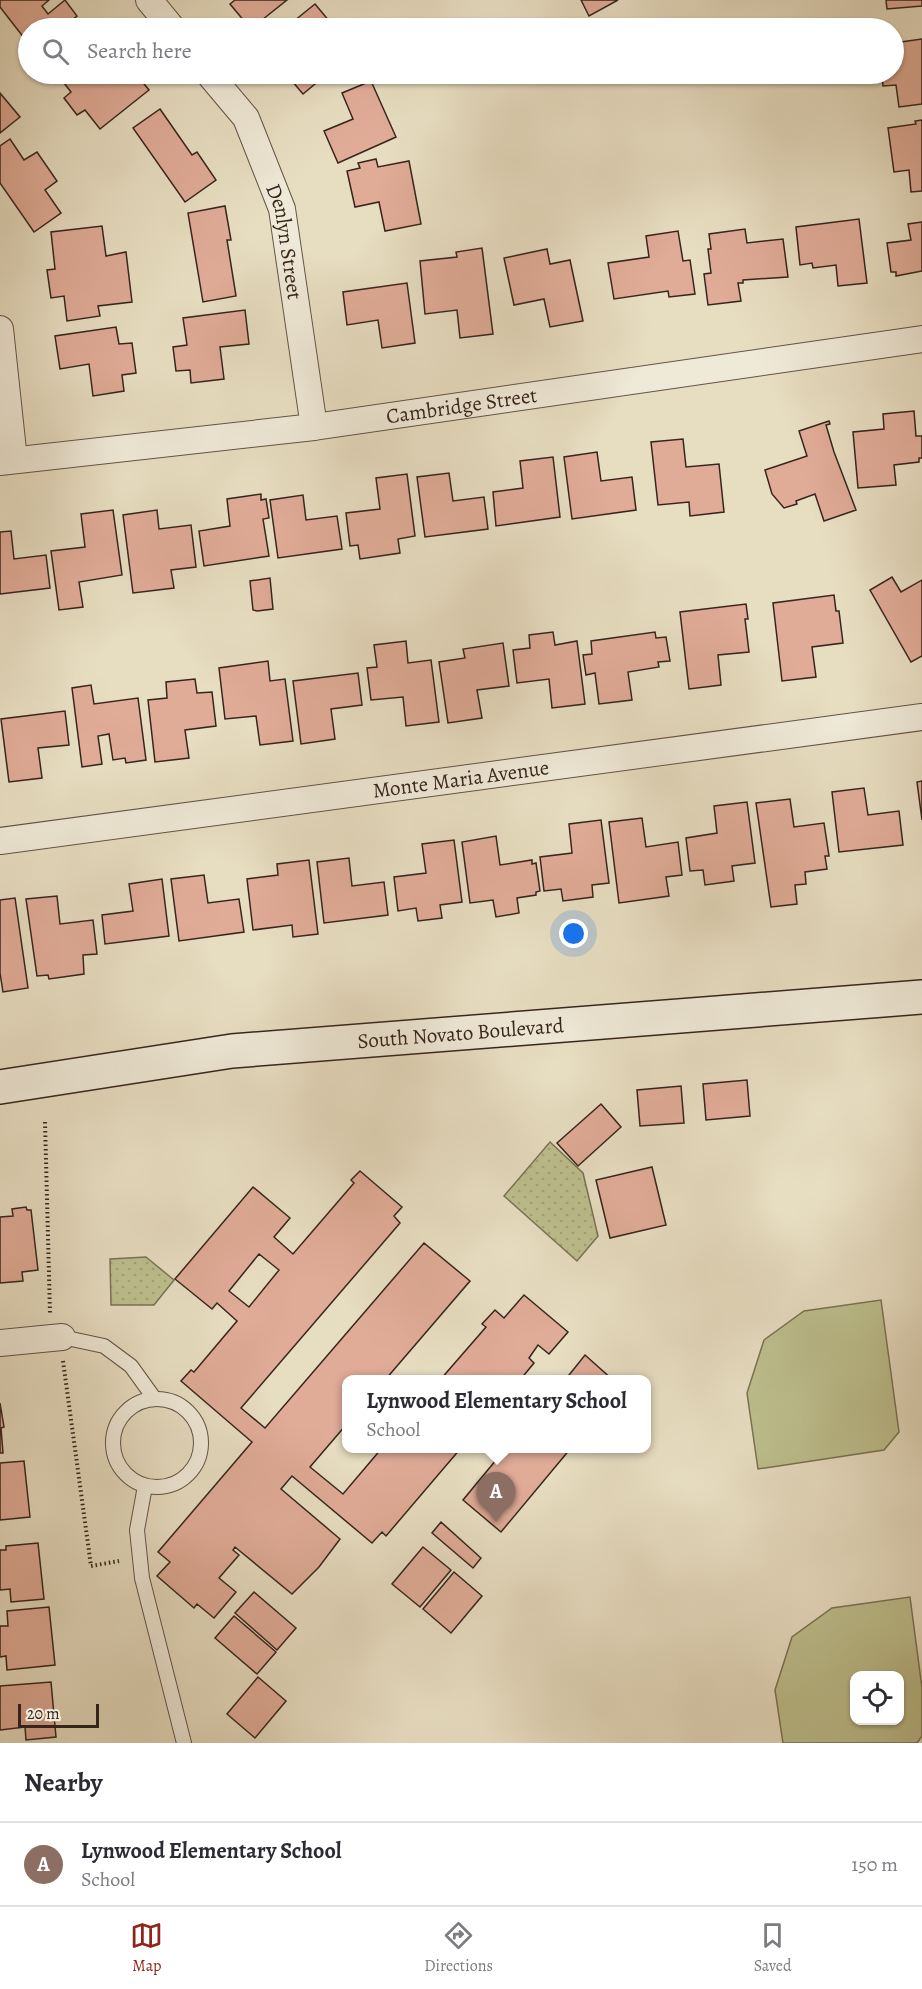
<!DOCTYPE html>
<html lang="en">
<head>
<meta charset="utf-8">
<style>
	:root { --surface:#fff; --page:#f2f2f3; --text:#2b2b33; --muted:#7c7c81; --line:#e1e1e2; --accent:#8f2418 }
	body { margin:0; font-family:Alegreya,serif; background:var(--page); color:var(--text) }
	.controls { position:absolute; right:18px; bottom:18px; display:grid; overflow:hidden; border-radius:12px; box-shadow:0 2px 4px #0004 }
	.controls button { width:54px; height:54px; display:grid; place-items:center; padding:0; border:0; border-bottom:2px solid var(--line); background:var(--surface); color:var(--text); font:30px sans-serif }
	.scale { position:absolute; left:18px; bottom:15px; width:81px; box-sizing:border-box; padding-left:6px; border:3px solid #37251d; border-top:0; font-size:16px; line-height:21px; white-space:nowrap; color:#37251d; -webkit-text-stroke:4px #efe9d7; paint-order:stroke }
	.you { position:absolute; left:574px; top:934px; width:21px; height:21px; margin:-15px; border:4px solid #fff; border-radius:50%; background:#1a73e8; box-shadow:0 0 0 9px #1a73e833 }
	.badge { display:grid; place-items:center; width:39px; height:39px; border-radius:50%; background:var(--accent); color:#fff; font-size:20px; font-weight:700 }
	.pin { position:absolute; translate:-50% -50px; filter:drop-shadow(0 2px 3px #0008) }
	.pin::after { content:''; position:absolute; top:32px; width:21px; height:18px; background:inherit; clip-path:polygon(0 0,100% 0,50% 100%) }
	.popup { position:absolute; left:342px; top:1375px; width:309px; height:78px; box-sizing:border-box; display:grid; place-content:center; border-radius:12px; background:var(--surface); filter:drop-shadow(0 2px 4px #0005); font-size:20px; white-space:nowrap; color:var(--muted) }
	.popup b { font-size:22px; color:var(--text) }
	.popup::after { content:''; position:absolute; left:50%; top:100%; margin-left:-12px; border:12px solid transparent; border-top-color:var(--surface) }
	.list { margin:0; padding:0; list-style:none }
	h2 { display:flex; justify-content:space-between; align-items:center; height:78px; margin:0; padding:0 24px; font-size:26px }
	h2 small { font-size:20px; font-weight:400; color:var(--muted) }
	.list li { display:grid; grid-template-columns:39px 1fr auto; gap:18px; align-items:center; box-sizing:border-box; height:84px; padding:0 24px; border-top:2px solid var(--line) }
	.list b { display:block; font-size:22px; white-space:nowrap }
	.list p { margin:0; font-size:20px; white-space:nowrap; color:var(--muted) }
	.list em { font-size:20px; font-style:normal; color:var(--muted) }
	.icon { flex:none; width:33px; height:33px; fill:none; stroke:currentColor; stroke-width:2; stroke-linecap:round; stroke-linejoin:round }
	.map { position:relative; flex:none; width:922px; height:1743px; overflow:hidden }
	.search { position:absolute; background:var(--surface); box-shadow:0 2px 4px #0004; left:18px; right:18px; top:18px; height:66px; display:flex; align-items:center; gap:15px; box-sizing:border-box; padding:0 21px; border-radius:33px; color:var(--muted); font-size:22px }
	.sheet { height:162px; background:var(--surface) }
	nav { display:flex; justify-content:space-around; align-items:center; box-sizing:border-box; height:84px; border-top:2px solid var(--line); background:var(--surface); font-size:16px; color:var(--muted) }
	nav a { display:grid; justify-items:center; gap:3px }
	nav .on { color:var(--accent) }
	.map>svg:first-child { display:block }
</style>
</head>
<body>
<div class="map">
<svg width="922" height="1743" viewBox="0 0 922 1743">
	<defs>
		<pattern id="grass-dots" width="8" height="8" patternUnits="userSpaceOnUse" patternTransform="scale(1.5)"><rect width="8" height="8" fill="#bdbf8d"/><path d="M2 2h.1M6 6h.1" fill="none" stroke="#a3a479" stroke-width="1.8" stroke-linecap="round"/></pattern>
	</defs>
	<rect width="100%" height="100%" fill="#e7ddc1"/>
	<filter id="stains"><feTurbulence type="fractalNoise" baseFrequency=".00333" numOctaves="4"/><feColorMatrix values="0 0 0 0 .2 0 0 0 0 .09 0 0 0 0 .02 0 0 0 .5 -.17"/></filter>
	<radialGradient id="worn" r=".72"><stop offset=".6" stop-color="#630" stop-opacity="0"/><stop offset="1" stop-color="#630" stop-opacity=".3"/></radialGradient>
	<g fill="url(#grass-dots)" stroke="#7a7255" stroke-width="1.5">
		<path d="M550,1142l33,31 15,63 -21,25 -73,-65z"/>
		<path d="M146,1257l28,23 -20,25h-43l-1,-46z"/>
	</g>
	<g fill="#bdbf8d" stroke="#7a7255" stroke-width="1.5" fill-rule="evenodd">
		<path d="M881,1300l18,132 -15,18 -126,19 -11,-76 17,-53 40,-29z"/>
		<path d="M910,1597l12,91v48l-5,7h-134l-8,-53 17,-53 40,-29zM854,1676h46v44h-46z"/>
	</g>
	<g fill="#e0ab97" stroke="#37251d" stroke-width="1.5" fill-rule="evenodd">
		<path d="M0,0h49l-7,6 6,8 17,-14 12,16 -15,12h-34v15l-28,-36z"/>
		<path d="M235,0h52l-35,28h-2l-20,-24z"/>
		<path d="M581,0h37l-29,16z"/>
		<path d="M886,0h36v6l-35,3z"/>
		<path d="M315,4l20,24h-55l7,-5 2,2z"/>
		<path d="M922,39v65l-23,3 -3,-22 -13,1 -1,-12h12v-31z"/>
		<path d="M66,74h33l6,8 11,-8h20l13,16 -49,39 -15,-19 -8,5 -13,-17 7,-6 -11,-14z"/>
		<path d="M286,74h41l-24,20z"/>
		<path d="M371,81l25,56 -58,26 -14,-32 29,-12 -11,-26z"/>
		<path d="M0,93l20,24 -20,16z"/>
		<path d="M160,109l32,46 5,-3 19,28 -31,22 -52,-74z"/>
		<path d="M922,120v71l-11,1 -2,-22 -15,2 -6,-44 28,-4 -1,-3z"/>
		<path d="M10,139l14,21 13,-8 20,29 -12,9 16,23 -27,19 -34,-49v-37z"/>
		<path d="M376,159l2,8 31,-6 12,63 -36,7 -6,-29 -24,5 -8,-36 13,-3 -2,-5z"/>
		<path d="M225,206l6,34h-4l9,56 -33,6 -15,-89z"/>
		<path d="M859,219l8,64 -29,3 -2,-21 -23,3 -1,-5 -12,2 -4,-38z"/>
		<path d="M922,222v49l-26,5v-4h-5l-4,-29 24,-3 -3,-16z"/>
		<path d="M102,226l4,30 20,-4 6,50 -34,4 2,10 -33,5 -3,-25 -13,2 -4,-28 8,-1 -4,-37z"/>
		<path d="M745,229l2,14 36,-4 5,38 -45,3v3h-5l3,18 -33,4 -4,-31 7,-1 -3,-24h3l-2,-15z"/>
		<path d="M678,231l5,30 7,-1 5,34 -26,3 -1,-6 -54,8 -6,-36 41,-6 -3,-21z"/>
		<path d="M482,248l11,86 -33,4 -3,-28 -32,4 -5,-53 37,-4 -1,-5z"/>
		<path d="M547,249l3,15 20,-4 13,61 -33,6 -6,-28 -30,6 -10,-47z"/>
		<path d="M407,283l8,60 -33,5 -4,-28 -31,5 -4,-33z"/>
		<path d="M245,310l4,34 -29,3 4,32 -33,4 -1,-13 -14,1 -3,-24 14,-2 -4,-27z"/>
		<path d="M116,327l3,17 13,-1 4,30 -14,2 2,16 -31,5 -4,-32 -29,5 -5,-33z"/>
		<path d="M914,411l2,25h6v22h-3v4l-25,3 2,20 -38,3 -5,-56 31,-3 -1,-15z"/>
		<path d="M829,421l1,3 -4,1 8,27 22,58 -32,11 -9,-27 -19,7 1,3 -13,4 -12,-14 -7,-24 42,-14 -8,-25z"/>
		<path d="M683,439l3,28 33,-3 5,48 -34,4 -1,-14 -31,3 -7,-63z"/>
		<path d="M597,452l4,29 31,-4 4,33 -64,9 -8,-62z"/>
		<path d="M553,457l7,60 -64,9 -3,-34 30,-4 -3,-27z"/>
		<path d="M449,473l4,28 31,-4 4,32 -63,8 -8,-60z"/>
		<path d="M407,474l8,62 -17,3 2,14 -40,6 -2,-14 -8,1 -4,-33 34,-4 -4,-31z"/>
		<path d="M261,494v6l5,-1 3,19 -6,1 6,37 -65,10 -5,-35 31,-5 -3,-27z"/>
		<path d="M303,495l3,25 31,-4 5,33 -64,9 -8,-58z"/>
		<path d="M113,510l9,65 -43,7 4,25 -24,3 -8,-59 34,-4 -4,-33z"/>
		<path d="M157,510l2,19 32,-4 5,42 -25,3 3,18 -41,5 -10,-78z"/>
		<path d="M11,531l3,28 32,-4 4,33 -50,6v-62z"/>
		<path d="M892,577l9,15 21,-12v76l-11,6 -41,-72z"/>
		<path d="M270,578l3,31 -16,2 -4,-1 -3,-29z"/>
		<path d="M834,595l2,16h3l4,32 -31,4 4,30 -34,4 -9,-78z"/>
		<path d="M746,604l2,15h-3l4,33 -31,3 3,30 -32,4 -9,-77z"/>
		<path d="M553,632l2,13 22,-4 8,63 -33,4 -3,-29 -32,4 -4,-33 17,-2 -1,-13z"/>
		<path d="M655,632l1,6 10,-1 4,24 -12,1 1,5 -31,5 4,28 -33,4 -4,-31 -9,2 -3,-20 9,-1 -1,-13z"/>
		<path d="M406,641l2,22 23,-3 8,62 -33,4 -3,-29 -32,3 -4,-32 10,-1 -3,-22z"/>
		<path d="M503,643l6,43 -32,4 5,28 -34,5 -9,-61 26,-4 -2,-9z"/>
		<path d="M268,661l2,20 15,-2 8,62 -33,4 -4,-29 -31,3 -6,-51z"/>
		<path d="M358,673l4,32 -31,4 4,30 -34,5 -8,-63z"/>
		<path d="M195,679l2,14 15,-1 4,34 -31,4 4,28 -34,4 -7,-62 19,-2 -1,-16z"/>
		<path d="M91,685l3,19 44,-6 8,62 -20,3 -1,-5 -12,2 -4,-26 -11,2 4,28 -20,3 -10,-79z"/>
		<path d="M65,711l4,34 -31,3 4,30 -33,4 -8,-63z"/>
		<path d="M922,781v39l-5,-38z"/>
		<path d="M864,788l4,27 31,-4 4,34 -64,7 -7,-60z"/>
		<path d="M790,799l4,28 30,-4 5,33h-4l2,13 -22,3 1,12 -11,1 2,19 -26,3 -15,-104z"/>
		<path d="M747,802l8,61 -23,3 2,15 -29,4 -2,-15 -13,1 -4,-33 31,-5 -3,-27z"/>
		<path d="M642,818l4,29 32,-5 4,33 -16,2 3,19 -50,7 -10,-81z"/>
		<path d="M601,820l8,63 -17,2 1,12 -30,4 -2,-12 -17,2 -4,-34 32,-4 -3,-29z"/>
		<path d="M496,836l4,29 32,-5v4l4,-1 4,28 -4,1v3l-19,3 2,15 -23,4 -3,-17 -23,3 -8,-61z"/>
		<path d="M454,840l8,62 -22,3 2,13 -24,3 -2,-13 -18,3 -4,-34 32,-4 -4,-29z"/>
		<path d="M349,858l3,28 32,-4 4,33 -64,8 -7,-61z"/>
		<path d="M309,860l9,74 -25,3 -1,-12 -39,5 -6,-51 31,-4 -1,-11z"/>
		<path d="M204,875l4,28 31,-4 5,33 -65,9 -8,-62z"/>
		<path d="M162,879l7,57 -64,8 -3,-29 31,-4 -4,-27z"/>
		<path d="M57,896l3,28 33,-4 4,34 -14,1 1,19 -35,5 -1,-4 -11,1 -11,-77z"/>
		<path d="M15,898l13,90 -25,4 -3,-19v-73z"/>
		<path d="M747,1080l3,36 -44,4 -3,-36z"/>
		<path d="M681,1086l3,37 -44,3 -3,-36z"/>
		<path d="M601,1104l20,23 -43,39 -21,-23z"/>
		<path d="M652,1167l14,58 -56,13 -14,-58z"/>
		<path d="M360,1171l42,36 -8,9 6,7 -159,185 24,20 159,-185 46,38 -85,99h-39v45l-36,42 33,27 39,-46h79l-75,88 -4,-4 -10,11 -80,-67 -11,13 59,50 -21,28 -27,27 -57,-47 -2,3 6,5 -20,23 17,14 -22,26 -17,-14 -3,4 -37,-32 13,-14 -12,-10 94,-110 -71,-61 10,-11 3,2 43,-51 -20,-18 -5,6 -37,-30 78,-92 37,31 -16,19 19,17 61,-71 -3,-3zM259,1254l20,16 -30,37 -20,-16z"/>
		<path d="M26,1207l1,3h4l7,60 -16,2 1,9 -23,2v-66l13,-1 -1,-7z"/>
		<path d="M524,1295l44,37 -19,22 -11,-9 -9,13 5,5 -14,17h-80l46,-53 -4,-3 13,-14 9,8z"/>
		<path d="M585,1355l28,25h-48z"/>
		<path d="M0,1403l4,24 -3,1 2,25h-3z"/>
		<path d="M506,1448h65l-70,84 -38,-32z"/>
		<path d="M24,1461l6,56 -30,3v-57z"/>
		<path d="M441,1522l40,36 -8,10 -41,-35z"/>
		<path d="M38,1543l6,56 -33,3 -1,-13 -10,1v-40h6v-4z"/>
		<path d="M423,1547l28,23 -31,37 -28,-23z"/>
		<path d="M454,1572l28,24 -31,37 -28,-24z"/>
		<path d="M254,1592l42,36 -19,22 -42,-37z"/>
		<path d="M49,1607l6,58 -48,5 -1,-14 -6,1v-31h8l-1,-15z"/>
		<path d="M234,1616l42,36 -19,22 -42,-36z"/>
		<path d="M258,1677l28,24 -31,37 -28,-24z"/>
		<path d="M51,1682l5,55 -30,3 -1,-13 -25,3v-44z"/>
	</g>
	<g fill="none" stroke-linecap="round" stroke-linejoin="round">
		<defs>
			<g id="lane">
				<path d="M62,1337l42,9 27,20 23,32"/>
				<circle cx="157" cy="1443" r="44"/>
				<path d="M145,1486l-8,44 5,48 42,165"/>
			</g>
			<g id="street">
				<path d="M149,0l23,28"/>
				<path id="s1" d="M209,74l37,44 36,91 32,218"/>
				<path d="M0,329l14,131"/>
				<path id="s2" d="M0,462l314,-35 608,-88"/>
				<path id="s3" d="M0,841l922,-124"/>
				<path d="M0,1343l62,-6"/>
			</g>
			<g id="secondary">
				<path id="s4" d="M0,1087l232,-36 690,-54"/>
			</g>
		</defs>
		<use href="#lane" stroke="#635346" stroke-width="16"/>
		<use href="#street" stroke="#635346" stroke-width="28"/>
		<use href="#secondary" stroke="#37251d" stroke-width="36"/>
		<g stroke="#37251d" stroke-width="4" stroke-dasharray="1.5 3" stroke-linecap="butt">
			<path d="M45,1122l5,191"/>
			<path d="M63,1361l28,205 28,-5"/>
		</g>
		<use href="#lane" stroke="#efe9d7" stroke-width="14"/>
		<use href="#street" stroke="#efe9d7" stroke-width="26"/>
		<use href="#secondary" stroke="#efe9d7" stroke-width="33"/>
	</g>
	<g text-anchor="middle" stroke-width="4.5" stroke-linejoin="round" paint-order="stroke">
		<g font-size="21" fill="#37251d" stroke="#efe9d7">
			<text dy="7" stroke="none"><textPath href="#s1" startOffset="188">Denlyn Street</textPath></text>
			<text dy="7" stroke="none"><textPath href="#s2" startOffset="465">Cambridge Street</textPath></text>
			<text dy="7" stroke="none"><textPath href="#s3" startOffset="465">Monte Maria Avenue</textPath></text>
			<text dy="7" stroke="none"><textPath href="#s4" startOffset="464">South Novato Boulevard</textPath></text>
		</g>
	</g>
	<rect width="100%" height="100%" filter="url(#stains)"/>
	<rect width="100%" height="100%" fill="url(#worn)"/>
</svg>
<div class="controls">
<button><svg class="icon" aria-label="locate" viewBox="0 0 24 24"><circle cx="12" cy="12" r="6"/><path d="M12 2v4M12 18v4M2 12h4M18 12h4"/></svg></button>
</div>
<div class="scale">20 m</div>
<div class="you"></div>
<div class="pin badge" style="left:496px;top:1522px;background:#8d6e63">A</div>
<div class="popup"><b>Lynwood Elementary School</b>School</div>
<div class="search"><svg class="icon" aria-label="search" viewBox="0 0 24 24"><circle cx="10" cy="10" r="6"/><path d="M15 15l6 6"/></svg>Search here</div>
</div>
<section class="sheet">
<h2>Nearby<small></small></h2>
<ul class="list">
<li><span class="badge" style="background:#8d6e63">A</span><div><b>Lynwood Elementary School</b><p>School</p></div><em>150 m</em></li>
</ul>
</section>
<nav>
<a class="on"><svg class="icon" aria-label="map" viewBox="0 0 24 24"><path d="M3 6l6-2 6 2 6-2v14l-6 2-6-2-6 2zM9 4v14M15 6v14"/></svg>Map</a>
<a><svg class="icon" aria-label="directions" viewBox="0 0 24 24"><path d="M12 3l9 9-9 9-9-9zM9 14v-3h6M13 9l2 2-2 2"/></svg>Directions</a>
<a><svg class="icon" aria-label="saved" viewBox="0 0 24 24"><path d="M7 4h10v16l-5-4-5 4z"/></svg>Saved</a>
</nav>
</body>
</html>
